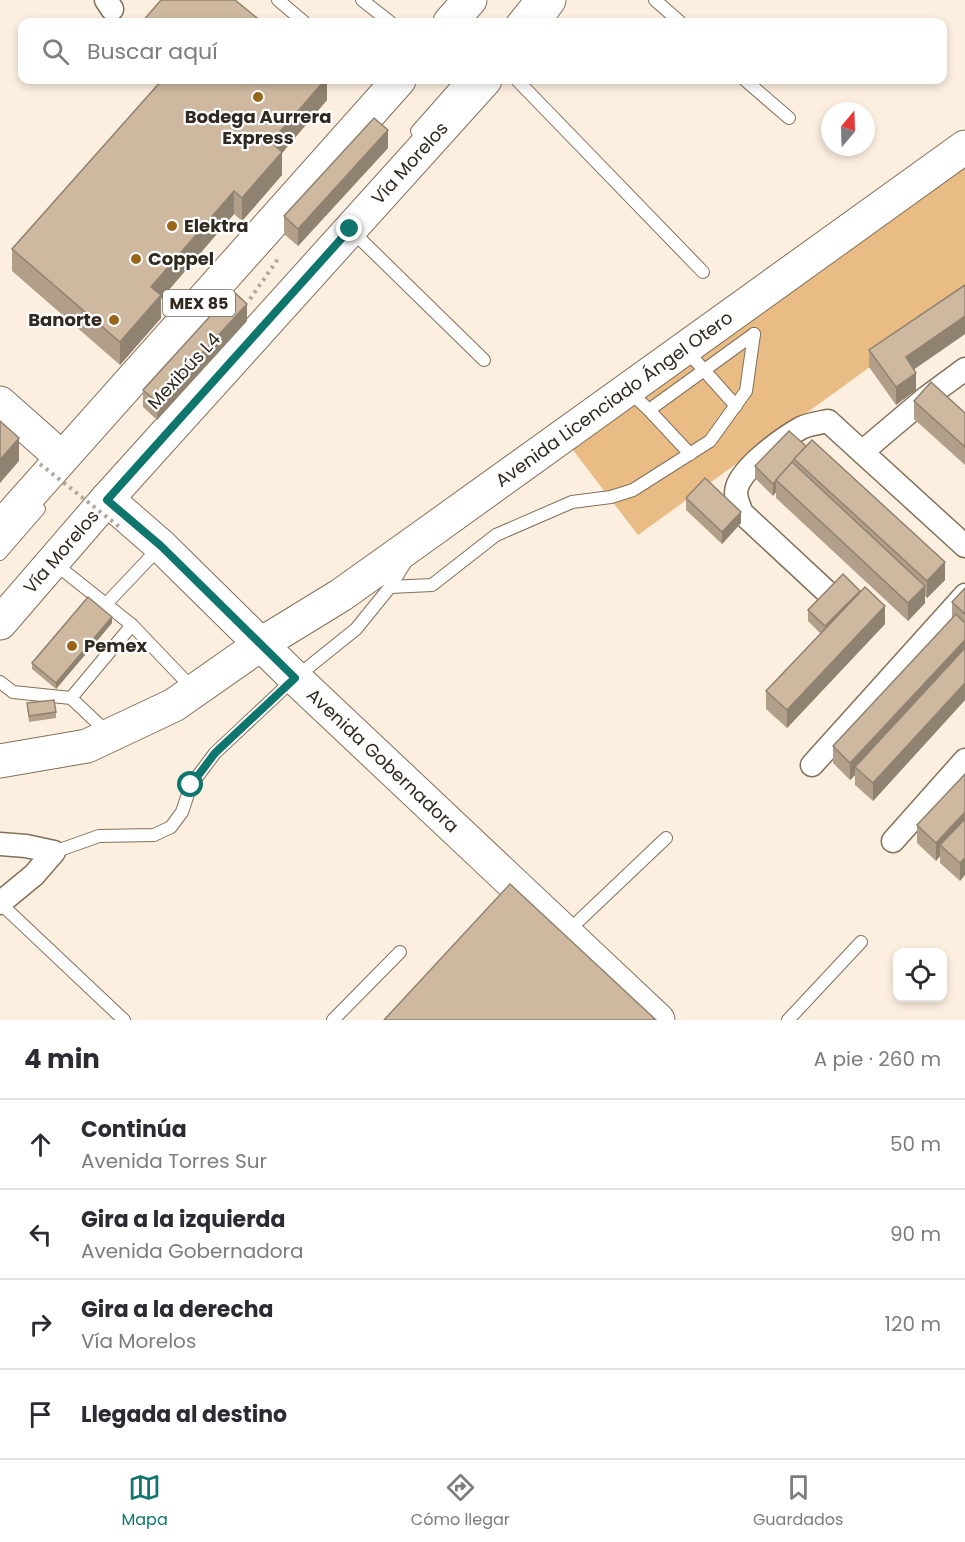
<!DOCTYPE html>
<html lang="es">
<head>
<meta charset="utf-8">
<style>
	:root { --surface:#fff; --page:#f2f2f3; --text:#2b2b33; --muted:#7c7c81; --line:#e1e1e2; --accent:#0f766e }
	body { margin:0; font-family:Poppins,sans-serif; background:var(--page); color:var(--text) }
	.controls { position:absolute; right:18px; bottom:18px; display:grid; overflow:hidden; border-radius:12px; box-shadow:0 3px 9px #0003 }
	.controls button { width:54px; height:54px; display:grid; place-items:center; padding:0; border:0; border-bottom:2px solid var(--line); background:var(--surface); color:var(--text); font:30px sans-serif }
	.compass { position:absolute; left:821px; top:102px; width:54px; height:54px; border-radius:50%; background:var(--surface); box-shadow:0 3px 9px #0003; rotate:19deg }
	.stop { position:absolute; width:18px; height:18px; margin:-14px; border:4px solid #0f766e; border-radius:50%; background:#fff }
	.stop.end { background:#0f766e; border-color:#fff; box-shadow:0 2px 6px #0008 }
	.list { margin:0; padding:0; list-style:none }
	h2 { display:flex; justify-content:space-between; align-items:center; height:78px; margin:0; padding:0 24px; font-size:26px }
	h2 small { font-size:20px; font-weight:400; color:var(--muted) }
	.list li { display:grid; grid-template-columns:39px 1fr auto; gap:18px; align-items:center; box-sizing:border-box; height:90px; padding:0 24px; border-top:2px solid var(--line) }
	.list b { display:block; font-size:22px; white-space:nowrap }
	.list p { margin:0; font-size:20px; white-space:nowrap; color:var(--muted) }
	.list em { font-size:20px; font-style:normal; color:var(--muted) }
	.icon { flex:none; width:33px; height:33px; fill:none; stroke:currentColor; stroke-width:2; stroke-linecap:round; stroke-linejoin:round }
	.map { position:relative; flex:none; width:965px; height:1020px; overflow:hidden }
	.search { position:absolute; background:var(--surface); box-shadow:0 3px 9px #0003; left:18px; right:18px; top:18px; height:66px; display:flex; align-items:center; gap:15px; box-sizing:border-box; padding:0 21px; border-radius:12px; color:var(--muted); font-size:22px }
	.sheet { height:438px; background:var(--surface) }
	nav { display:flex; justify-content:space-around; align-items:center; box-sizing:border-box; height:84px; border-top:2px solid var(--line); background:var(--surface); font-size:16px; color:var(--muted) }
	nav a { display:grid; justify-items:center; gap:3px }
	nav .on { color:var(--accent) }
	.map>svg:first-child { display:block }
</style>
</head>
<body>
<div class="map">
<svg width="965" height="1020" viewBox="0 0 965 1020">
	<rect width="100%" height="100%" fill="#fdefe0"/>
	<path fill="#e9bc85" d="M965,167v131l-327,237 -69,-90z"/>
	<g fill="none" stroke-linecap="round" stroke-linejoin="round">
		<defs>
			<g id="service">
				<path d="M278,0l26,22"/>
				<path d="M362,0l28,22"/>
				<path d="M655,0l25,22"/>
				<path d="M512,22l16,-20"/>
				<path d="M517,80l186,192"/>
				<path d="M745,80l44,38"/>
				<path d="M417,131l45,-51"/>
				<path d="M351,230l133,130"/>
				<path d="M686,350l50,56"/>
				<path d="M629,391l20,19 41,44"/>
				<path d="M649,410l105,-76"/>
				<path d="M0,554l39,-45"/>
				<path d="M54,563l78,62 62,65"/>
				<path d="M390,587l42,-2 64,-50 76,-33 39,-5 22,-7 77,-49 36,-50 8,-57"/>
				<path d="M106,604l54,-57"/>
				<path d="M0,682l13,10 58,6 38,36"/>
				<path d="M71,698l61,-73"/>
				<path d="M54,852l45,-16 55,-1 17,-8 11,-15 9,-27 24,-32 80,-75 61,-49 34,-42 15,-24"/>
				<path d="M0,903l124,117"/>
				<path d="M567,932l99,-94"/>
				<path d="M333,1020l67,-68"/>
				<path d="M788,1020l73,-78"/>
			</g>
			<g id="minor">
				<path d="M106,0l6,9"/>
				<path d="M862,452l65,-55 38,-28"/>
				<path d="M827,592l-85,-79c-3,-8 -8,-17 -5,-26 6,-20 46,-49 64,-59 8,-4 18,-5 27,-7l137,125"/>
				<path d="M812,765l153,-170"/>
				<path d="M893,841l72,-81"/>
				<path d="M0,844l26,2 28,6 -20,23 -34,28"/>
			</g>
			<g id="secondary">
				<path d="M0,403l61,54"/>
				<path id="s1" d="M107,499l54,47 134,132 363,342"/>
				<path id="s2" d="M261,644l80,-49 80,-57 544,-391"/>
			</g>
			<g id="primary">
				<path d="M450,22l20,-22"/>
				<path d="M533,22l16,-22"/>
				<path d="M0,528l399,-448"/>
				<path id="s3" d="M0,623l107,-124 378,-419"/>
				<path d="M0,761l87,-15 87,-41 87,-61"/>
			</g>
		</defs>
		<use href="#service" stroke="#837059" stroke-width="14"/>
		<use href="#minor" stroke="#837059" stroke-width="25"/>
		<use href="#secondary" stroke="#837059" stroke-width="35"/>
		<use href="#primary" stroke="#837059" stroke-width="35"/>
		<path stroke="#b3a79a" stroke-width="4" stroke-dasharray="3 4.5" stroke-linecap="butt" d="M250,299l30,-43"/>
		<use href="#service" stroke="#fff" stroke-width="12"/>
		<use href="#minor" stroke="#fff" stroke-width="22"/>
		<use href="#secondary" stroke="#fff" stroke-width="33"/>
		<use href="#primary" stroke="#fff" stroke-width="33"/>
		<path stroke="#b3a79a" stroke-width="4" stroke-dasharray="3 4.5" stroke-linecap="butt" d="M40,464l82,65"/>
	</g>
	<g fill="#b19f8a">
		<path d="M327,80v20l-45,52v23l-40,46 -8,-7 -73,85v19l-41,47 -108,-94v-22z"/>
		<path d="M388,148l-90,98 -14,-12v-18z"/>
		<path d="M965,285v49l-51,35 2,21 -20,15 -27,-38v-17z"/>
		<path d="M247,321l-90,99 -14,-13v-17z"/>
		<path d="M914,401l51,12v52l-51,-46z"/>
		<path d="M789,431l156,149 -18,18 -2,-2v7l-17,18 -132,-123v-6l-3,4 -18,-18v-12z"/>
		<path d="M686,498l55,25 -19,21 -36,-34z"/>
		<path d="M965,588v112l-92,101 -18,-16v-10l-5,5 -17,-17v-17l119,-128v-16z"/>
		<path d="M860,592l25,32 -98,104 -21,-19v-18l55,-57 -13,-13v-11z"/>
		<path d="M112,623l-56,66 -24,-20v-6z"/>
		<path d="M27,703l29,9v6l-27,4z"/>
		<path d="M965,774l-5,107 -20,-18v-7l-4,5 -19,-18v-18z"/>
	</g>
	<g fill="#908270">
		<path d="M325,80h2v20l-49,58 4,-6v23l-40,46v-23l29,-56z"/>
		<path d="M388,130v18l-90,98v-17z"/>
		<path d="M234,191v23l-73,85v19l-41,47v-23l31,-55z"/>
		<path d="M247,304v17l-90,99v-18z"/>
		<path d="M965,316v18l-59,41v-18z"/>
		<path d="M916,373v17l-20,15v-18z"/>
		<path d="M19,438v23l-19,22v-23z"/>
		<path d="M776,480v12l-3,4v-12z"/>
		<path d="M741,512v11l-19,21v-12z"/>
		<path d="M945,562v18l-18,18v-17z"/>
		<path d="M925,586v17l-17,18v-18z"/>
		<path d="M860,591v11l-35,36v-12z"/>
		<path d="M885,606v18l-98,104v-18z"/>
		<path d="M112,617v6l-56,66v-6z"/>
		<path d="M965,640v18l-110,109v8l-5,5v-17z"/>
		<path d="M965,683v17l-92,101v-18z"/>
		<path d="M965,812v18l-25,15v11l-4,5v-18z"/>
		<path d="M965,858v17l-5,6v-18z"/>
	</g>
	<g fill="#ceb9a0" stroke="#908270" stroke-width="1.5">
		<path d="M161,0h74l27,22h-120z"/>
		<path d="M162,80h163l-54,62 11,10 -40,46 -8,-7 -83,96 10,8 -41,47 -108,-93z"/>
		<path d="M374,118l14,12 -90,99 -14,-13z"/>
		<path d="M965,285v31l-59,41 10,16 -20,14 -27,-37z"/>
		<path d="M233,291l14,13 -90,98 -14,-12z"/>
		<path d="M931,382l34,31v34l-51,-46z"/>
		<path d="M0,421l19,17 -19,22z"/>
		<path d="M789,431l17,15 -33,38 -18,-18z"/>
		<path d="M812,440l133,122 -18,19 -133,-122z"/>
		<path d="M792,462l133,124 -17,17 -132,-123z"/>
		<path d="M705,478l36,34 -19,20 -36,-34z"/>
		<path d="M843,574l17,17 -35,35 -17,-16z"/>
		<path d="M865,587l20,19 -98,104 -21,-19z"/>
		<path d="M965,588v26l-13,-12z"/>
		<path d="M88,597l24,20 -56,66 -24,-20z"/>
		<path d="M956,614l9,9v17l-115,123 -17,-17z"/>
		<path d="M965,648v35l-92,100 -18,-16z"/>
		<path d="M54,700l2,12 -27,4 -2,-13z"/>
		<path d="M965,774v38l-29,31 -19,-18z"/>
		<path d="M965,819v39l-5,5 -20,-18z"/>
		<path d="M510,884l146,136h-272z"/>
	</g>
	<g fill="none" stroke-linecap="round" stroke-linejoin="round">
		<path stroke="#0f766e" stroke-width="8" d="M191,785l24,-32 80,-75 -134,-132 -54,-46 243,-271"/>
	</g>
	<g fill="#986519" stroke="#fff" stroke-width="2">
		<circle cx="258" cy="97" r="6"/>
		<circle cx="172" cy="226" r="6"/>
		<circle cx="136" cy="259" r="6"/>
		<circle cx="114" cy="320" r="6"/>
		<circle cx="72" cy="646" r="6"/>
	</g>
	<g text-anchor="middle" stroke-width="4.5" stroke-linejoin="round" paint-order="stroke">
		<rect fill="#fff" stroke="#6f6962" stroke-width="1.5" x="163" y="290" width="72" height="26" rx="4.5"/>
		<g font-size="16" font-weight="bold" fill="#31291f">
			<text x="199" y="309">MEX 85</text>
		</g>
		<g font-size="18" font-weight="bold" fill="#31291f" stroke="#fff" text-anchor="start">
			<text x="258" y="123" text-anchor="middle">Bodega Aurrera<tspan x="258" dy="21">Express</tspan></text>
			<text x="184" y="232">Elektra</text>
			<text x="148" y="265">Coppel</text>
			<text x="102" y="326" text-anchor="end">Banorte</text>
			<text x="84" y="652">Pemex</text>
		</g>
		<g font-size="18" fill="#31291f" stroke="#fff">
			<text dy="6" stroke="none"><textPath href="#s3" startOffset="616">Vía Morelos</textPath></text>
			<text transform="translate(184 371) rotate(-47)" y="6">Mexibús L4</text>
			<text dy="6" stroke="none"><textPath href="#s2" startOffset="430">Avenida Licenciado Ángel Otero</textPath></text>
			<text dy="6" stroke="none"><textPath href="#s3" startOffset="94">Vía Morelos</textPath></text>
			<text dy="6" stroke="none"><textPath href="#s1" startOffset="380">Avenida Gobernadora</textPath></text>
		</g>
	</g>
</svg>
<div class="controls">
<button><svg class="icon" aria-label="locate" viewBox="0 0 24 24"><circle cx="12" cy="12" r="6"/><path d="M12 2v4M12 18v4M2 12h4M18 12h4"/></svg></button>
</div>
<svg class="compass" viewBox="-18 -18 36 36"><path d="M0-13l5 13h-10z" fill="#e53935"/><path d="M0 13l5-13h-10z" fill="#7c7c81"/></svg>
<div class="stop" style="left:191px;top:785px"></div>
<div class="stop end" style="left:350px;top:229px"></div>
<div class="search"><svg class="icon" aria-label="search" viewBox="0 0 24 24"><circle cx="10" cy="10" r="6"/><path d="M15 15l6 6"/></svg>Buscar aquí</div>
</div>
<section class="sheet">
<h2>4 min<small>A pie · 260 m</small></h2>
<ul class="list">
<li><svg class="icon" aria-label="ahead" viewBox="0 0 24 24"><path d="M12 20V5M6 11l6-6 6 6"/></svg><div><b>Continúa</b><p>Avenida Torres Sur</p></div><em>50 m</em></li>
<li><svg class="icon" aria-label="left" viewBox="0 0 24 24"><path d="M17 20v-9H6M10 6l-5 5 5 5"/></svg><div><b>Gira a la izquierda</b><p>Avenida Gobernadora</p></div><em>90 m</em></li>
<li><svg class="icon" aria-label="right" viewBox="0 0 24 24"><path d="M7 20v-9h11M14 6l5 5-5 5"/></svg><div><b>Gira a la derecha</b><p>Vía Morelos</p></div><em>120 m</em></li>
<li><svg class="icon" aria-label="arrive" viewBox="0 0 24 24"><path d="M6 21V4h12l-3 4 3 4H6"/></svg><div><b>Llegada al destino</b></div></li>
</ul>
</section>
<nav>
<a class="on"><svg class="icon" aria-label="map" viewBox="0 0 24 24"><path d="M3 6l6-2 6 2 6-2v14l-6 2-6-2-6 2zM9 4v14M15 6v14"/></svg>Mapa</a>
<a><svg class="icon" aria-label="directions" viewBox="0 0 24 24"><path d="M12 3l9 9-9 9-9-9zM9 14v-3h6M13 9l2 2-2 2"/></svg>Cómo llegar</a>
<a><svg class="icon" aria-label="saved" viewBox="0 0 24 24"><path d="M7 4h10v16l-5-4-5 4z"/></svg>Guardados</a>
</nav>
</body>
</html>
